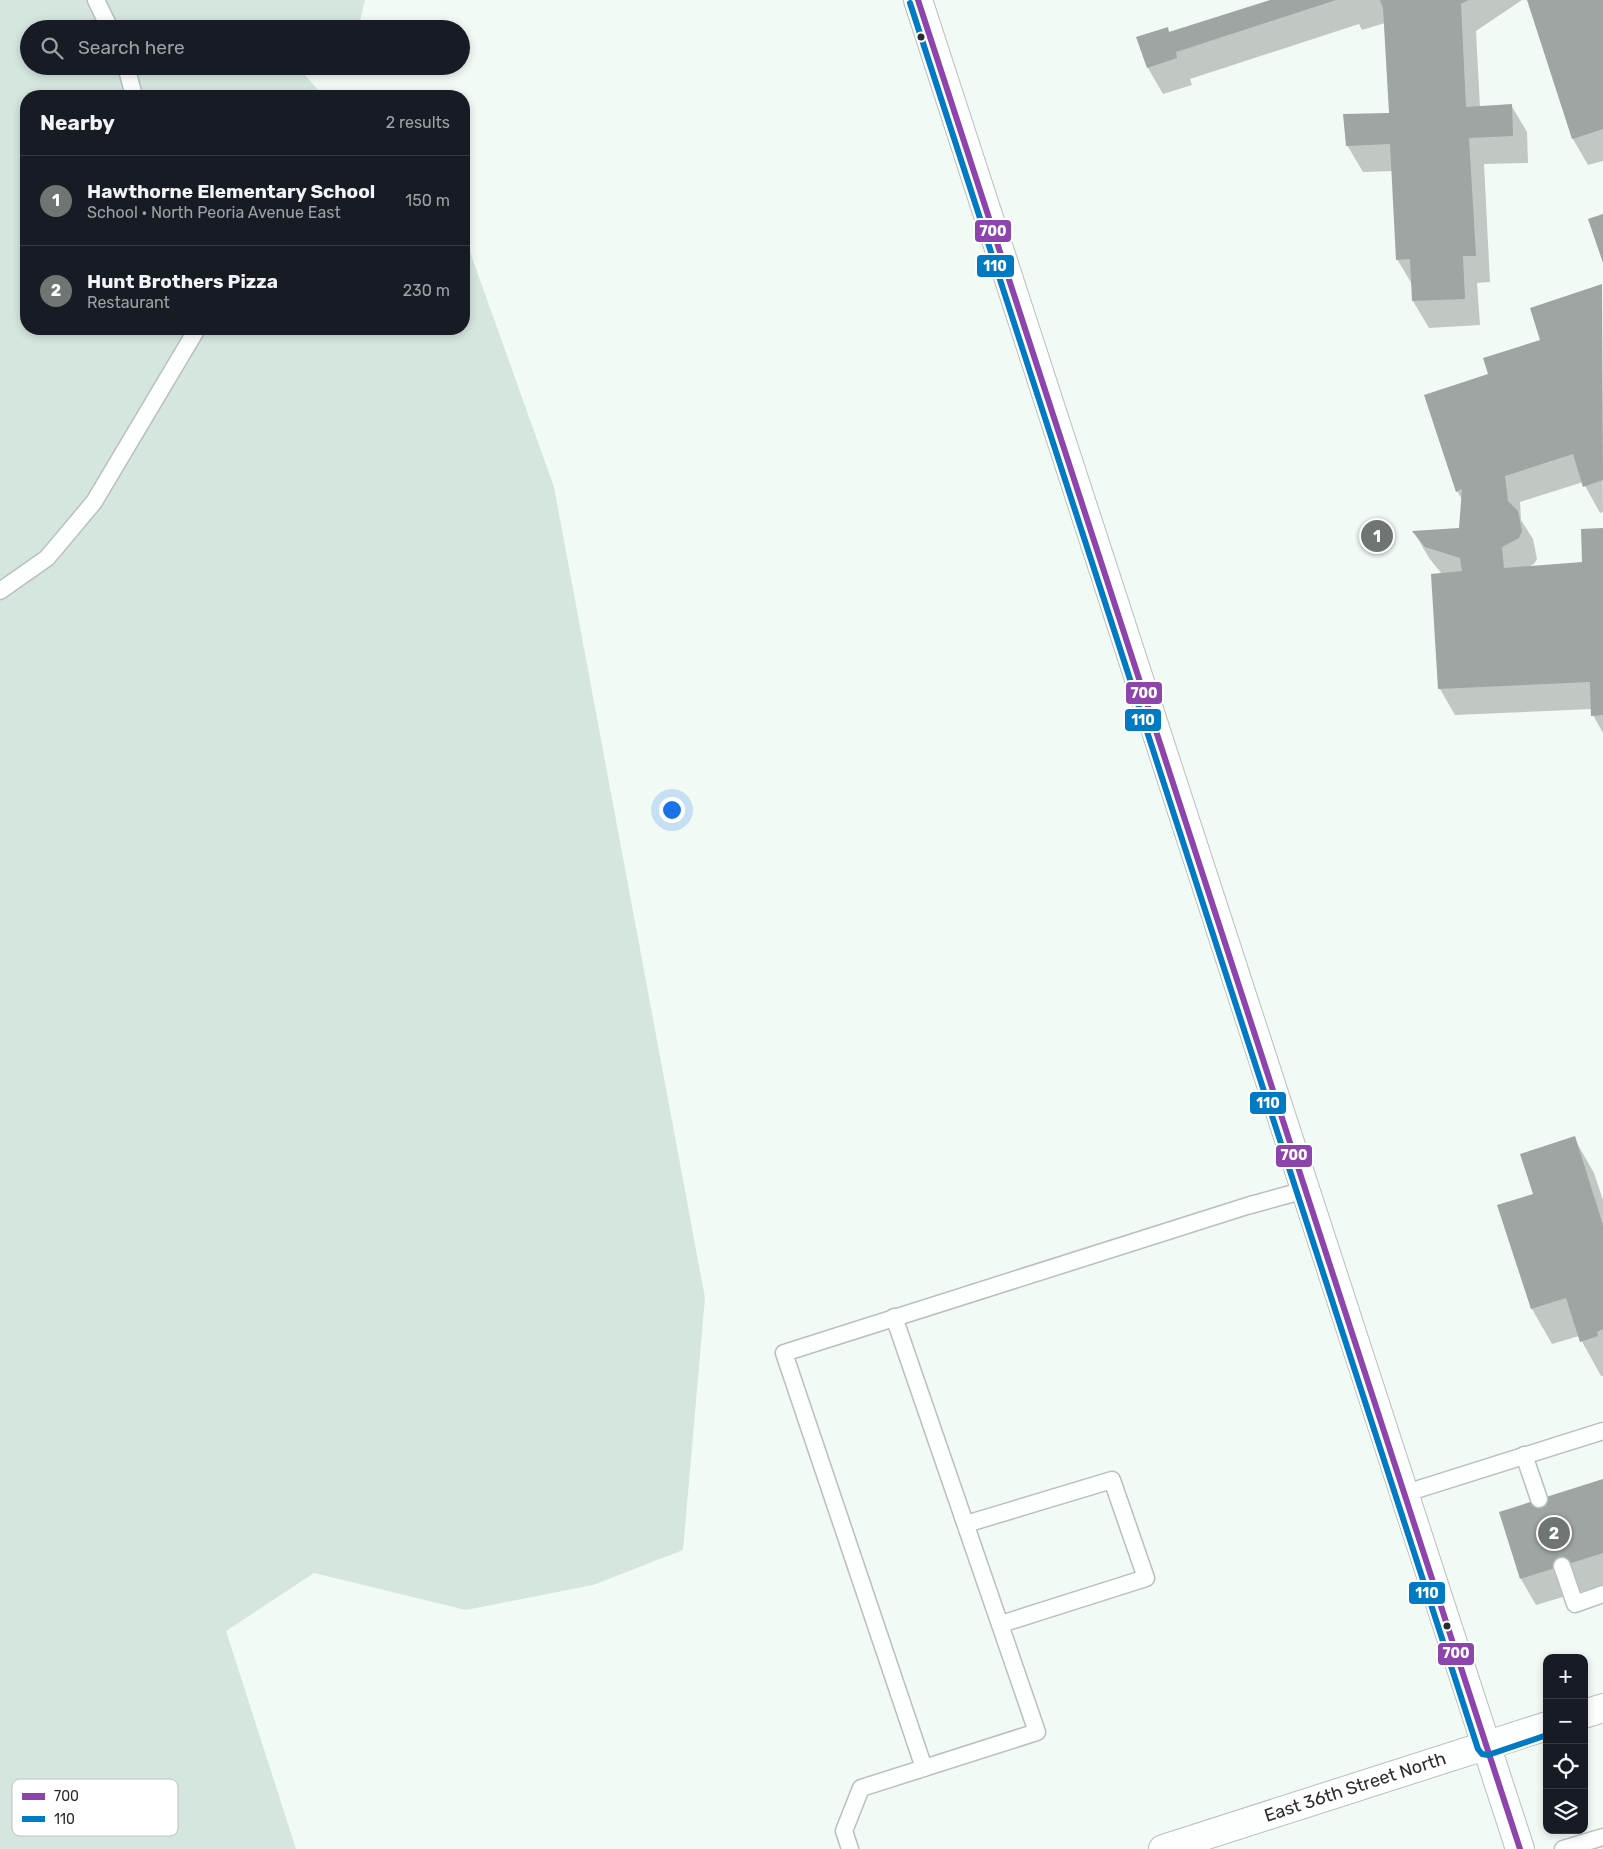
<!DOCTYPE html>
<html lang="en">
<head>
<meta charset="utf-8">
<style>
	:root { --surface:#171b24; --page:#242831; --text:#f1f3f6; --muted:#9ea1a6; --line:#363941; --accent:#6f7573 }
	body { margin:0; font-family:Rubik,sans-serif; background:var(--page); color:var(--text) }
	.controls { position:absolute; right:15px; bottom:15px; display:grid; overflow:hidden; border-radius:10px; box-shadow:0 2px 8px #0003 }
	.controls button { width:45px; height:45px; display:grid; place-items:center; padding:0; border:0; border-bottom:1px solid var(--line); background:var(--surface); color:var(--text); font:25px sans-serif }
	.you { position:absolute; left:671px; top:809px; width:18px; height:18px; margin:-12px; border:4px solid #fff; border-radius:50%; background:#1a73e8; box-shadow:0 0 0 8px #1a73e833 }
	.badge { display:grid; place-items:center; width:32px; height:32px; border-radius:50%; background:var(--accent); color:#fff; font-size:16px; font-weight:700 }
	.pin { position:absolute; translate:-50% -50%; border:2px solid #fff; box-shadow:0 1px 5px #0006 }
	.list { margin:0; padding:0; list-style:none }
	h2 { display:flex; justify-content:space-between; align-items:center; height:65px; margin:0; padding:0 20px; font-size:21px }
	h2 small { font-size:16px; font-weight:400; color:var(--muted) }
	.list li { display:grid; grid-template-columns:32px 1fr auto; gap:15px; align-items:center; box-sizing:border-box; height:90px; padding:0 20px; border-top:1px solid var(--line) }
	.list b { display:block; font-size:19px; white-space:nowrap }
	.list p { margin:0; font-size:16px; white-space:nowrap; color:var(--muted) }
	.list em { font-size:16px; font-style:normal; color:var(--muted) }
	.icon { flex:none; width:28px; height:28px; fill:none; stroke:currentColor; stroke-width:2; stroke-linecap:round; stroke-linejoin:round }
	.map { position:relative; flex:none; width:1603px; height:1849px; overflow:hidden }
	.search { position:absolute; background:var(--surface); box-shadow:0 2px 8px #0003; left:20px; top:20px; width:450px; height:55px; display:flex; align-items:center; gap:12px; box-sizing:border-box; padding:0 18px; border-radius:28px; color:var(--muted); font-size:19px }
	.panel { position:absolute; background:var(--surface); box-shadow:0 2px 8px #0003; left:20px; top:90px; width:450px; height:245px; border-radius:20px }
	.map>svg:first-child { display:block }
</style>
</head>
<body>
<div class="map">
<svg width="1603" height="1849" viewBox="0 0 1603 1849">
	<rect width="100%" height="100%" fill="#f2faf6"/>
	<path fill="#d5e6de" d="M0,0h365l-6,26 -3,3h-327v37h268l21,24v6h-292v233h438v-94l90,252 151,811 -22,252 -90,35 -127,25 -152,-37 -88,58 70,218h-296z"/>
	<g fill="#0003">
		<path d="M1274,0h248l-46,31 4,76 31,-2 16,27 1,31 -44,1 6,118 -13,1 3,42 -51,3 -16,-27v-15l-16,-27 -4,-88 -30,1 -16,-27 43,-31 -5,-91 -23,7 -3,-6 -169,55 2,6 -29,9 -15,-26 22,-35z"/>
		<path d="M1528,0h75v161l-15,4 -15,-26z"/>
		<path d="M1601,286l2,226 -3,1 -17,-31 -63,20 1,18 12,19 4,20 -3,5 -6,3 55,-4 20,-34v204l-10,-18 -1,-6 -137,6 -15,-26 2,-115 -13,-16 -15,-26 46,-2 3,-29 -6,-10 33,-116 52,-34z"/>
		<path d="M1574,1138l20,35 9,27v176h-2l-22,-40 -27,8 -20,-35 2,-114z"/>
		<path d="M1603,1480v105l-67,20 -15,-26z"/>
	</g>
	<g fill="#9fa5a2">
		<path d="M1270,0h66l-160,52 1,6 -30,10 -11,-31 32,-10 1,5z"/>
		<path d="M1380,0h88l-7,4 5,103 46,-3 1,32 -44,2 7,118h-13l2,43 -53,2 -2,-42 -14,1 -6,-116 -44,2 -3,-32 46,-1 -6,-105z"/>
		<path d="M1527,0h76v129l-31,10z"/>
		<path d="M1603,214v49l-15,-44z"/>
		<path d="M1602,284l1,196 -20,7 -10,-33 -68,22 3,25 10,10 4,20 -3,7 -17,9 2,21 78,-6 -1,-33 22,-1v187l-12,1 -1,-34 -152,7 -7,-115 31,-3 -2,-13 -35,-11 -13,-16 47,-3 3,-39 -6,3 -32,-97 64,-21 -5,-16 57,-18 -10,-32z"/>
		<path d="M1575,1136l28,89v104l-6,3 1,4 -18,6 -14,-44 -35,11 -34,-104 36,-11 -13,-40z"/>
		<path d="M1603,1479v74l-83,26 -21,-67z"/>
	</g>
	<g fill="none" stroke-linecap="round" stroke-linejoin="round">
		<defs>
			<g id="lane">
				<path d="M96,0l14,29"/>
				<path d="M126,66l8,30"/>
				<path d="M0,591l47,-33 47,-56 103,-173"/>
				<path d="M894,1317l143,415 -113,36"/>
				<path d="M1524,1455l15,44"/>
				<path d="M1403,1494l200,-63"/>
				<path d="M966,1524l146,-44 34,98 -145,46"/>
				<path d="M1562,1566l13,38 28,-10"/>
				<path d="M850,1849l-6,-18 17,-43 63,-20 -140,-415 463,-147 58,-16"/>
				<path d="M1563,1849l40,-12"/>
			</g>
			<g id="secondary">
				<path d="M918,0l602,1849"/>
				<path d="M1584,1714l19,-6"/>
				<path d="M1163,1849l384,-123"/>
			</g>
		</defs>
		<use href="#lane" stroke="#b9bfbc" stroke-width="19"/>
		<use href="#secondary" stroke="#b9bfbc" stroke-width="30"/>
		<use href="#lane" stroke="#fdfefe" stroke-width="16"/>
		<use href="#secondary" stroke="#fdfefe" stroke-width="28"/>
		<defs>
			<path id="bus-1" d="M918,0l602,1849"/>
			<path id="bus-2" d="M910,3l568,1746 4,5 6,1 59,-20"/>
		</defs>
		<use href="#bus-1" stroke="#fff" stroke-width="10"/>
		<use href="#bus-2" stroke="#fff" stroke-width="10"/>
		<use href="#bus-1" stroke="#8e44ad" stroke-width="6"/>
		<use href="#bus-2" stroke="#007ac2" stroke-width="6"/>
	</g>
	<g fill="#292e2c" stroke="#fff" stroke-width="2">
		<circle cx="921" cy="37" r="4.5"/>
		<circle cx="1447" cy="1626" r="4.5"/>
	</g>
	<g text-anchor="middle" stroke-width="5" stroke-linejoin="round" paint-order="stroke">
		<g font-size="18" fill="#292e2c" stroke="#fff">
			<text transform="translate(1355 1787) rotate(-18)" y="6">East 36th Street North</text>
		</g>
	</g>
	<rect x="12" y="1779" width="166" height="57" rx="8" fill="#fff" stroke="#bfc0c0" stroke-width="1"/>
	<rect x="22" y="1793" width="23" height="7" fill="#8e44ad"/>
	<rect x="22" y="1816" width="23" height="6" fill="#007ac2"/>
	<g font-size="14" fill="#292e2c">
		<text x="54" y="1801">700</text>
		<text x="54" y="1824">110</text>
	</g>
	<g stroke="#fff" stroke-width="2">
		<rect x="974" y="219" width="38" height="24" rx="5" fill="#8e44ad"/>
		<rect x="976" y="254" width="39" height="24" rx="5" fill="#007ac2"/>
		<rect x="1125" y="681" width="38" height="24" rx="5" fill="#8e44ad"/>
		<rect x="1124" y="708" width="38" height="24" rx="5" fill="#007ac2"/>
		<rect x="1249" y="1091" width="38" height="24" rx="5" fill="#007ac2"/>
		<rect x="1275" y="1144" width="38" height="24" rx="5" fill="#8e44ad"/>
		<rect x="1408" y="1581" width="38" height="24" rx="5" fill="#007ac2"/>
		<rect x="1437" y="1642" width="38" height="24" rx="5" fill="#8e44ad"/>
	</g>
	<g font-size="14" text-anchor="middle" font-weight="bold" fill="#fff">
		<text x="993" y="236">700</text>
		<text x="995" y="271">110</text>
		<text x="1144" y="698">700</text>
		<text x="1143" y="725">110</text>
		<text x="1268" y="1108">110</text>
		<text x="1294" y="1160">700</text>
		<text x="1427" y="1598">110</text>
		<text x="1456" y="1658">700</text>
	</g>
</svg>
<div class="controls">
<button>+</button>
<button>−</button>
<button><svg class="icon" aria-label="locate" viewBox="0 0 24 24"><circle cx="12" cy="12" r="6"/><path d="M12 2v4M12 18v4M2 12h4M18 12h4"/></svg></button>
<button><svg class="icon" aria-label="layers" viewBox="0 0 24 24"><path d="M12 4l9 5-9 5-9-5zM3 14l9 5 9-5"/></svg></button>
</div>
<div class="you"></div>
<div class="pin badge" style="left:1377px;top:536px">1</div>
<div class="pin badge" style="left:1554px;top:1533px">2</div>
<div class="search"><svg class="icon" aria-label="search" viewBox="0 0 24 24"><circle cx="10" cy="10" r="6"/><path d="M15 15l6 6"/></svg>Search here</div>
<section class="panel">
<h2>Nearby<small>2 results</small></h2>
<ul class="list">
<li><span class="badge">1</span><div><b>Hawthorne Elementary School</b><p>School · North Peoria Avenue East</p></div><em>150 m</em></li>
<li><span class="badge">2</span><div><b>Hunt Brothers Pizza</b><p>Restaurant</p></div><em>230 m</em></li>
</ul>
</section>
</div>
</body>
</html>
